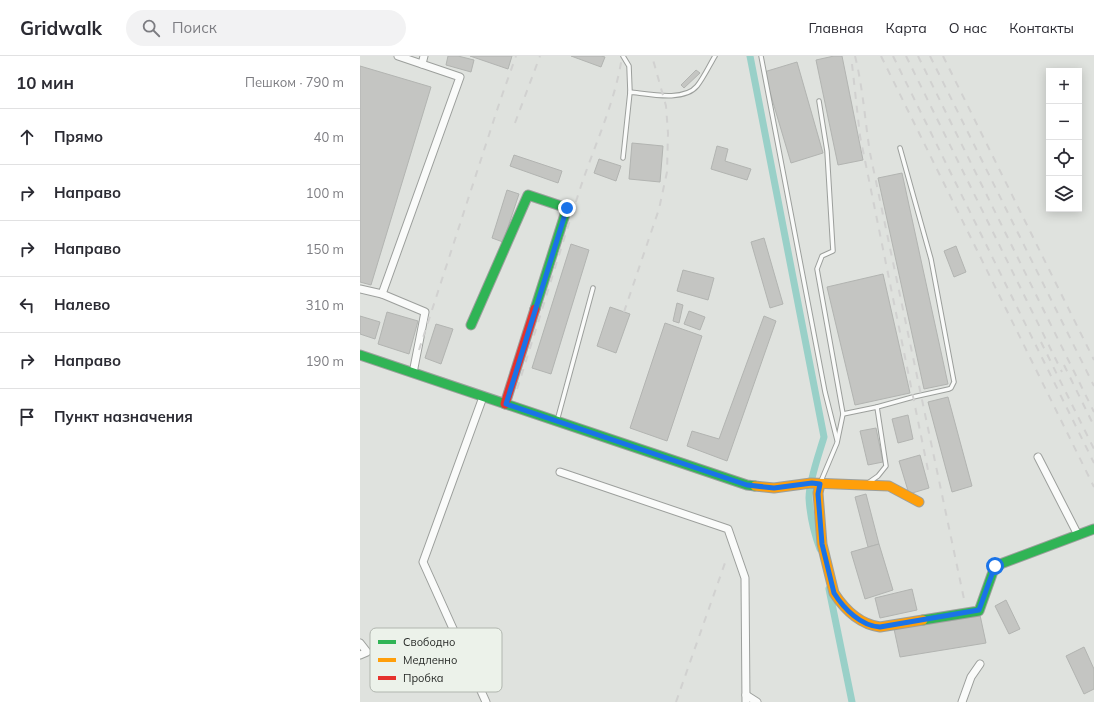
<!DOCTYPE html>
<html lang="ru">
<head>
<meta charset="utf-8">
<style>
	:root { --surface:#fff; --page:#f2f2f3; --text:#2b2b33; --muted:#7c7c81; --line:#e1e1e2 }
	body { margin:0; font-family:Mulish,sans-serif; background:var(--page); color:var(--text) }
	.controls { position:absolute; right:12px; top:12px; display:grid; overflow:hidden; border-radius:0px; box-shadow:0 2px 10px #0003 }
	.controls button { width:36px; height:36px; display:grid; place-items:center; padding:0; border:0; border-bottom:1px solid var(--line); background:var(--surface); color:var(--text); font:20px sans-serif }
	.stop { position:absolute; width:12px; height:12px; margin:-9px; border:3px solid #1a73e8; border-radius:50%; background:#fff }
	.stop.end { background:#1a73e8; border-color:#fff; box-shadow:0 1px 4px #0008 }
	.list { margin:0; padding:0; list-style:none }
	h2 { display:flex; justify-content:space-between; align-items:center; height:52px; margin:0; padding:0 16px; font-size:17px }
	h2 small { font-size:13px; font-weight:400; color:var(--muted) }
	.list li { display:grid; grid-template-columns:26px 1fr auto; gap:12px; align-items:center; box-sizing:border-box; height:56px; padding:0 16px; border-top:1px solid var(--line) }
	.list b { display:block; font-size:15px; white-space:nowrap }
	.list em { font-size:13px; font-style:normal; color:var(--muted) }
	.icon { flex:none; width:22px; height:22px; fill:none; stroke:currentColor; stroke-width:2; stroke-linecap:round; stroke-linejoin:round }
	.map { position:relative; flex:none; width:734px; height:646px; overflow:hidden }
	header { display:flex; align-items:center; gap:24px; box-sizing:border-box; height:56px; padding:0 20px; background:var(--surface); border-bottom:1px solid var(--line) }
	header strong { font-size:19px }
	nav { display:flex; gap:22px; margin-inline-start:auto; font-size:14px }
	.search { width:280px; height:36px; background:var(--page); display:flex; align-items:center; gap:10px; box-sizing:border-box; padding:0 14px; border-radius:22px; color:var(--muted); font-size:15px }
	main { display:flex }
	aside { flex:1; background:var(--surface) }
	.map>svg:first-child { display:block }
</style>
</head>
<body>
<header>
<strong>Gridwalk</strong>
<div class="search"><svg class="icon" aria-label="search" viewBox="0 0 24 24"><circle cx="10" cy="10" r="6"/><path d="M15 15l6 6"/></svg>Поиск</div>
<nav><a>Главная</a><a>Карта</a><a>О нас</a><a>Контакты</a></nav>
</header>
<main>
<aside>
<h2>10 мин<small>Пешком · 790 m</small></h2>
<ul class="list">
<li><svg class="icon" aria-label="ahead" viewBox="0 0 24 24"><path d="M12 20V5M6 11l6-6 6 6"/></svg><div><b>Прямо</b></div><em>40 m</em></li>
<li><svg class="icon" aria-label="right" viewBox="0 0 24 24"><path d="M7 20v-9h11M14 6l5 5-5 5"/></svg><div><b>Направо</b></div><em>100 m</em></li>
<li><svg class="icon" aria-label="right" viewBox="0 0 24 24"><path d="M7 20v-9h11M14 6l5 5-5 5"/></svg><div><b>Направо</b></div><em>150 m</em></li>
<li><svg class="icon" aria-label="left" viewBox="0 0 24 24"><path d="M17 20v-9H6M10 6l-5 5 5 5"/></svg><div><b>Налево</b></div><em>310 m</em></li>
<li><svg class="icon" aria-label="right" viewBox="0 0 24 24"><path d="M7 20v-9h11M14 6l5 5-5 5"/></svg><div><b>Направо</b></div><em>190 m</em></li>
<li><svg class="icon" aria-label="arrive" viewBox="0 0 24 24"><path d="M6 21V4h12l-3 4 3 4H6"/></svg><div><b>Пункт назначения</b></div></li>
</ul>
</aside>
<div class="map">
<svg width="734" height="646" viewBox="0 0 734 646">
	<rect width="100%" height="100%" fill="#dfe2de"/>
	<g fill="none" stroke-linecap="round" stroke-linejoin="round">
		<g stroke="#99d0c8" stroke-width="7">
			<path d="M390,0l74,381c-5,17 -15,44 -15,61 1,17 5,35 11,51"/>
			<path d="M469,533l23,113"/>
		</g>
	</g>
	<g fill="#c4c5c2" stroke="#b2b4b1">
		<path d="M88,0h10l16,4 -3,12 -25,-7z"/>
		<path d="M110,0h42l-4,13z"/>
		<path d="M211,0h30l4,1 -4,10z"/>
		<path d="M474,0h8l21,104 -25,5 -22,-105z"/>
		<path d="M437,6l26,91 -32,10 -27,-91z"/>
		<path d="M0,10l71,21 -60,198 -11,-3z"/>
		<path d="M336,14l4,3 -16,15 -3,-3z"/>
		<path d="M272,87l31,3 -3,36 -31,-3z"/>
		<path d="M357,90l11,3 -3,12 26,8 -4,11 -36,-11z"/>
		<path d="M154,99l48,16 -4,12 -48,-17z"/>
		<path d="M239,103l22,7 -5,15 -22,-8z"/>
		<path d="M542,117l46,211 -24,5 -46,-211z"/>
		<path d="M147,134l12,4 -16,48 -11,-4z"/>
		<path d="M404,182l19,66 -13,4 -19,-66z"/>
		<path d="M211,188l18,6 -38,124 -19,-6z"/>
		<path d="M596,190l10,26 -12,5 -10,-26z"/>
		<path d="M323,214l31,8 -6,22 -31,-9z"/>
		<path d="M523,218l27,119 -55,12 -28,-118z"/>
		<path d="M317,247l6,2 -4,18 -6,-2z"/>
		<path d="M250,251l20,7 -14,39 -19,-7z"/>
		<path d="M329,255l16,6 -5,13 -16,-6z"/>
		<path d="M27,256l31,9 -9,33 -31,-10z"/>
		<path d="M0,260l20,6 -5,17 -15,-5z"/>
		<path d="M404,260l12,5 -49,140 -40,-15 5,-15 27,8z"/>
		<path d="M305,267l37,13 -35,105 -37,-13z"/>
		<path d="M76,268l17,5 -12,35 -16,-6z"/>
		<path d="M588,341l24,89 -20,6 -24,-90z"/>
		<path d="M548,359l5,24 -15,4 -6,-24z"/>
		<path d="M516,372l7,34 -15,3 -8,-34z"/>
		<path d="M560,399l9,33 -20,6 -10,-33z"/>
		<path d="M506,438l13,50 -11,3 -13,-50z"/>
		<path d="M519,488l14,46 -28,9 -14,-47z"/>
		<path d="M552,533l5,21 -37,8 -5,-20z"/>
		<path d="M646,544l14,29 -11,5 -14,-28z"/>
		<path d="M620,559l6,28 -86,14 -6,-28z"/>
		<path d="M724,591l10,22v20l-10,5 -18,-38z"/>
	</g>
	<g fill="none" stroke-linecap="round" stroke-linejoin="round">
		<defs>
			<g id="lane">
				<path d="M263,0l6,10 1,26"/>
				<path d="M401,0l64,336 12,48"/>
				<path d="M459,45l8,50 6,100 -11,5 -5,13 26,145 -6,29 -16,38"/>
				<path d="M263,102l7,-66c19,2 54,10 67,-6 7,-9 12,-20 18,-30"/>
				<path d="M517,351l36,-10 36,-8 2,-1 3,-6 -23,-123 -31,-111"/>
				<path d="M483,358l34,-7 9,59 -8,10 -10,7"/>
				<path d="M197,365l36,-133"/>
			</g>
			<g id="street">
				<path d="M62,8l2,-8"/>
				<path d="M0,233l22,5 43,18 -12,61"/>
				<path d="M22,238l78,-217 -62,-21"/>
				<path d="M123,341l-60,165 63,140"/>
				<path d="M678,401l40,78"/>
				<path d="M200,416l168,57 17,49 1,124"/>
				<path d="M0,587l7,9 -7,3"/>
				<path d="M386,639l11,7"/>
				<path d="M602,646l9,-25 9,-13"/>
			</g>
			<g id="fast">
				<path d="M111,269l57,-130 39,13 -32,101"/>
				<path d="M0,299l387,130 8,1"/>
				<path d="M563,564l56,-9 16,-45 99,-37"/>
			</g>
			<g id="slow">
				<path d="M460,428l-2,9 4,51 12,49c11,17 25,31 46,34l43,-7"/>
				<path d="M395,430l19,2 37,-5 78,3 30,16"/>
			</g>
			<path id="jam" d="M145,348l30,-95"/>
		</defs>
		<use href="#lane" stroke="#9c9f9c" stroke-width="5.5"/>
		<use href="#street" stroke="#9c9f9c" stroke-width="9"/>
		<use href="#fast" stroke="#9c9f9c" stroke-width="11"/>
		<use href="#slow" stroke="#9c9f9c" stroke-width="11"/>
		<use href="#jam" stroke="#9c9f9c" stroke-width="11"/>
		<use href="#lane" stroke="#fafbfa" stroke-width="3.5"/>
		<use href="#street" stroke="#fafbfa" stroke-width="7"/>
		<use href="#fast" stroke="#30b455" stroke-width="9"/>
		<use href="#slow" stroke="#ff9f0a" stroke-width="9"/>
		<use href="#jam" stroke="#e5322d" stroke-width="9"/>
		<g stroke="#d1d1d0" stroke-width="2" stroke-dasharray="7 7" stroke-linecap="butt">
			<path d="M495,0c8,32 10,65 15,97l94,446"/>
			<path d="M521,0l213,431"/>
			<path d="M533,0l201,407"/>
			<path d="M546,0l156,316"/>
			<path d="M558,0l176,356"/>
			<path d="M570,0l164,330"/>
			<path d="M583,0l151,304"/>
			<path d="M492,8l8,72 68,334"/>
			<path d="M155,67l25,-67"/>
			<path d="M264,256l35,-103 8,-37 1,-39 -2,-27 -14,-50"/>
			<path d="M681,286l53,107"/>
			<path d="M59,294l81,-249 16,-45"/>
			<path d="M704,309l30,61"/>
			<path d="M157,333c22,-68 42,-136 64,-203 14,-42 35,-86 41,-130"/>
			<path d="M316,646l50,-142"/>
		</g>
	</g>
	<g fill="none" stroke-linecap="round" stroke-linejoin="round">
		<path stroke="#1a73e8" stroke-width="5" d="M207,152l-61,196 241,81 27,3 38,-5 8,1 -2,10 4,50 12,49c10,16 27,33 46,34l99,-17 16,-44"/>
	</g>
	<rect x="10" y="572" width="132" height="64" rx="6" fill="#ecf2ea" stroke="#b1b6af" stroke-width="1"/>
	<rect x="18" y="584" width="18" height="4" fill="#30b455"/>
	<rect x="18" y="602" width="18" height="4" fill="#ff9f0a"/>
	<rect x="18" y="620" width="18" height="4" fill="#e5322d"/>
	<g font-size="11" fill="#262926">
		<text x="43" y="590">Свободно</text>
		<text x="43" y="608">Медленно</text>
		<text x="43" y="626">Пробка</text>
	</g>
</svg>
<div class="controls">
<button>+</button>
<button>−</button>
<button><svg class="icon" aria-label="locate" viewBox="0 0 24 24"><circle cx="12" cy="12" r="6"/><path d="M12 2v4M12 18v4M2 12h4M18 12h4"/></svg></button>
<button><svg class="icon" aria-label="layers" viewBox="0 0 24 24"><path d="M12 4l9 5-9 5-9-5zM3 14l9 5 9-5"/></svg></button>
</div>
<div class="stop" style="left:635px;top:510px"></div>
<div class="stop end" style="left:207px;top:152px"></div>
</div>
</main>
</body>
</html>
